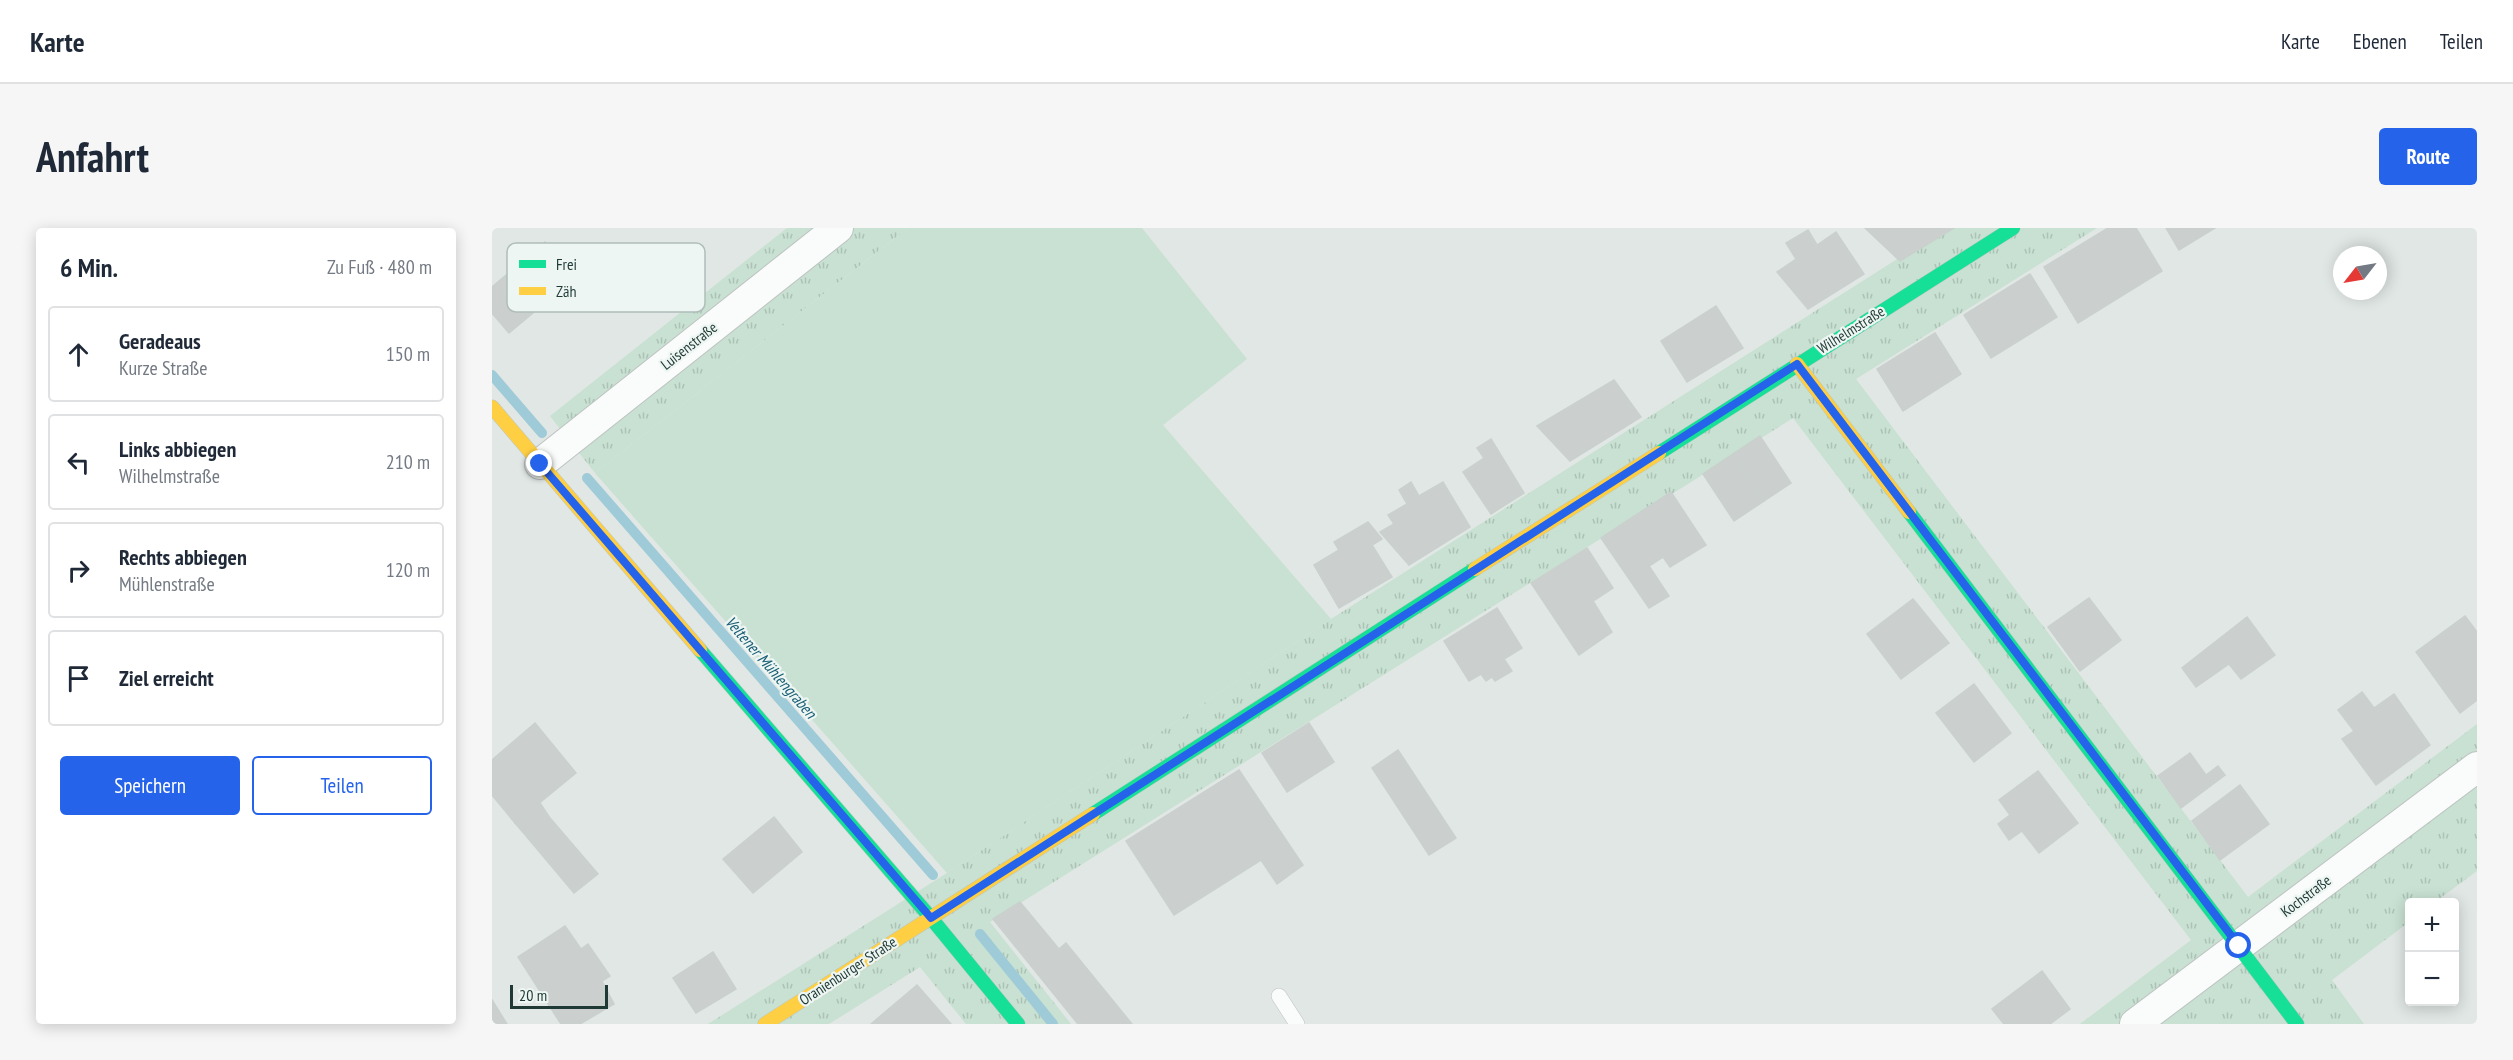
<!DOCTYPE html>
<html lang="de">
<head>
<meta charset="utf-8">
<style>
	:root { --surface:#fff; --page:#f6f6f7; --text:#1f2937; --muted:#747a83; --line:#e0e1e3; --accent:#2563eb }
	body { margin:0; font-family:"PT Sans Narrow",sans-serif; background:var(--page); color:var(--text) }
	.controls { position:absolute; right:18px; bottom:18px; display:grid; overflow:hidden; border-radius:6px; box-shadow:0 3px 15px #0003 }
	.controls button { width:54px; height:54px; display:grid; place-items:center; padding:0; border:0; border-bottom:2px solid var(--line); background:var(--surface); color:var(--text); font:30px sans-serif }
	.compass { position:absolute; left:1841px; top:18px; width:54px; height:54px; border-radius:50%; background:var(--surface); box-shadow:0 3px 15px #0003; rotate:239deg }
	.scale { position:absolute; left:18px; bottom:15px; width:98px; box-sizing:border-box; padding-left:6px; border:3px solid #1f3934; border-top:0; font-size:16px; line-height:21px; white-space:nowrap; color:#1f3934; -webkit-text-stroke:4px #eef6f3; paint-order:stroke }
	.stop { position:absolute; width:18px; height:18px; margin:-14px; border:4px solid #2563eb; border-radius:50%; background:#fff }
	.stop.end { background:#2563eb; border-color:#fff; box-shadow:0 2px 6px #0008 }
	.list { margin:0; padding:0; list-style:none }
	h2 { display:flex; justify-content:space-between; align-items:center; height:78px; margin:0; padding:0 24px; font-size:26px }
	h2 small { font-size:20px; font-weight:400; color:var(--muted) }
	.list li { display:grid; grid-template-columns:39px 1fr auto; gap:18px; align-items:center; box-sizing:border-box; height:96px; margin:0 12px 12px; padding:0 12px; border:2px solid var(--line); border-radius:6px }
	.list b { display:block; font-size:22px; white-space:nowrap }
	.list p { margin:0; font-size:20px; white-space:nowrap; color:var(--muted) }
	.list em { font-size:20px; font-style:normal; color:var(--muted) }
	.actions { display:flex; gap:12px; padding:18px 24px }
	.actions a { flex:1; padding:14px 0; border:2px solid var(--accent); border-radius:6px; text-align:center; font-size:21px; color:var(--accent) }
	.actions .main { background:var(--accent); color:#fff }
	.icon { flex:none; width:33px; height:33px; fill:none; stroke:currentColor; stroke-width:2; stroke-linecap:round; stroke-linejoin:round }
	.map { position:relative; flex:none; width:1985px; height:796px; overflow:hidden; border-radius:6px }
	header { display:flex; align-items:center; gap:36px; box-sizing:border-box; height:84px; padding:0 30px; background:var(--surface); border-bottom:2px solid var(--line) }
	header strong { font-size:28px }
	nav { display:flex; gap:33px; margin-inline-start:auto; font-size:21px }
	.intro { display:flex; align-items:center; justify-content:space-between; box-sizing:border-box; height:144px; padding:0 36px }
	h1 { margin:0; font-size:42px }
	.button { padding:15px 27px; border-radius:6px; background:var(--accent); color:#fff; font-size:21px; font-weight:700 }
	main { display:flex; gap:36px; padding:0 36px }
	aside { flex:1; background:var(--surface); border-radius:6px; box-shadow:0 3px 15px #0003 }
	.map>svg:first-child { display:block }
</style>
</head>
<body>
<header>
<strong>Karte</strong>
<nav><a>Karte</a><a>Ebenen</a><a>Teilen</a></nav>
</header>
<div class="intro"><h1>Anfahrt</h1><a class="button">Route</a></div>
<main>
<aside>
<h2>6 Min.<small>Zu Fuß · 480 m</small></h2>
<ul class="list">
<li><svg class="icon" aria-label="ahead" viewBox="0 0 24 24"><path d="M12 20V5M6 11l6-6 6 6"/></svg><div><b>Geradeaus</b><p>Kurze Straße</p></div><em>150 m</em></li>
<li><svg class="icon" aria-label="left" viewBox="0 0 24 24"><path d="M17 20v-9H6M10 6l-5 5 5 5"/></svg><div><b>Links abbiegen</b><p>Wilhelmstraße</p></div><em>210 m</em></li>
<li><svg class="icon" aria-label="right" viewBox="0 0 24 24"><path d="M7 20v-9h11M14 6l5 5-5 5"/></svg><div><b>Rechts abbiegen</b><p>Mühlenstraße</p></div><em>120 m</em></li>
<li><svg class="icon" aria-label="arrive" viewBox="0 0 24 24"><path d="M6 21V4h12l-3 4 3 4H6"/></svg><div><b>Ziel erreicht</b></div></li>
</ul>
<div class="actions"><a class="main">Speichern</a><a>Teilen</a></div>
</aside>
<div class="map">
<svg width="1985" height="796" viewBox="0 0 1985 796">
	<defs>
		<pattern id="grass-tufts" width="24" height="20" patternUnits="userSpaceOnUse" patternTransform="scale(1.5)"><rect width="24" height="20" fill="#c8e1d2"/><path d="M3 7l-1-3M5 7V3M7 7l1-3M15 17l-1-3M17 17v-4M19 17l1-3" fill="none" stroke="#abc2b5"/></pattern>
	</defs>
	<rect width="100%" height="100%" fill="#e0e7e4"/>
	<g fill="url(#grass-tufts)">
		<path d="M295,0h121l-313,245 -45,-57z"/>
		<path d="M1454,0h151l-241,151 392,518 229,-173v147l-42,31h-25l-1,20 -77,58 32,44h-284l111,-84 -398,-522 -803,504 81,102h-105l-46,-57 -91,57h-121l239,-151 384,-254z"/>
	</g>
	<path fill="#c8e1d2" d="M416,0h234l105,131 -84,66 168,194 -384,254 -352,-400z"/>
	<g fill="none" stroke-linecap="round" stroke-linejoin="round">
		<g stroke="#9fcad7" stroke-width="10">
			<path d="M0,147l50,58"/>
			<path d="M95,250l346,397"/>
			<path d="M488,706l73,90"/>
		</g>
	</g>
	<g fill="#cbd0ce" stroke="#c9d0cd" stroke-width="1.5">
		<path d="M1373,0h89l-54,33z"/>
		<path d="M1616,0h28l26,43 -84,52 -34,-56z"/>
		<path d="M1674,0h49l-36,22z"/>
		<path d="M1316,2l9,15 19,-13 28,42 -56,35 -31,-37 19,-13 -10,-16z"/>
		<path d="M53,14l30,36 -66,55 -17,-20v-26z"/>
		<path d="M1538,46l27,43 -66,41 -27,-43z"/>
		<path d="M1224,78l27,42 -56,34 -26,-41z"/>
		<path d="M1443,105l26,41 -58,37 -26,-42z"/>
		<path d="M1122,152l27,37 -71,44 -33,-35z"/>
		<path d="M1268,208l31,47 -27,18 -31,-47z"/>
		<path d="M999,211l33,54 -33,21 -28,-42 21,-14 -7,-10z"/>
		<path d="M1241,226l31,47 -30,20 -31,-47z"/>
		<path d="M919,254l8,14 24,-14 27,45 -61,38 -29,-33 14,-8 -6,-9 19,-11 -8,-14z"/>
		<path d="M1179,264l35,53 -36,22 -7,-10 -14,9 20,30 -20,12 -48,-70z"/>
		<path d="M876,294l14,17 -10,6 20,32 -53,31 -25,-43 25,-15 -5,-8z"/>
		<path d="M1095,320l26,40 -20,13 19,31 -33,23 -48,-72z"/>
		<path d="M1597,370l32,42 -41,31 -32,-44z"/>
		<path d="M1421,371l36,44 -48,36 -34,-45z"/>
		<path d="M1005,380l25,40 -18,11 8,12 -17,10 -3,-4 -6,4 -5,-7 -12,7 -25,-40z"/>
		<path d="M1973,388l12,16v68l-17,13 -44,-61z"/>
		<path d="M1755,389l28,38 -34,24 -12,-15 -33,23 -14,-19z"/>
		<path d="M1482,456l37,49 -37,29 -38,-49z"/>
		<path d="M1870,464l12,16 20,-14 36,51 -54,40 -34,-46 12,-8 -16,-21z"/>
		<path d="M43,495l41,50 -61,50 -23,-28v-35z"/>
		<path d="M817,495l25,39 -47,30 -25,-39z"/>
		<path d="M906,522l58,88 -27,17 -57,-87z"/>
		<path d="M1698,525l16,22 12,-9 7,9 -44,33 -23,-32z"/>
		<path d="M747,542l64,95 -26,19 -16,-24 -87,55 -48,-74z"/>
		<path d="M1546,543l40,52 -39,30 -17,-22 -13,9 -11,-16 12,-9 -11,-15z"/>
		<path d="M1748,557l29,39 -49,36 -28,-39z"/>
		<path d="M48,575l10,15 -23,19 -12,-14z"/>
		<path d="M282,589l28,35 -49,41 -30,-34z"/>
		<path d="M58,590l48,56 -24,19 -47,-56z"/>
		<path d="M528,674l39,47 7,-6 66,81h-54l-85,-105z"/>
		<path d="M73,698l16,23 7,-5 22,32 -8,5 12,23 -34,20h-19l-43,-67z"/>
		<path d="M221,724l23,37 -40,24 -23,-35z"/>
		<path d="M1550,743l28,38 -20,15h-46l-12,-15z"/>
		<path d="M425,757l34,39h-80z"/>
		<path d="M0,772l15,24h-15z"/>
	</g>
	<g fill="none" stroke-linecap="round" stroke-linejoin="round">
		<defs>
			<path id="lane" d="M787,768l18,28"/>
			<g id="street">
				<path d="M48,236l298,-236"/>
				<path d="M1643,796l342,-257"/>
			</g>
			<g id="fast">
				<path d="M1167,225l354,-225"/>
				<path d="M1417,284l388,512"/>
				<path d="M208,422l231,268 87,106"/>
				<path d="M601,586l382,-245"/>
			</g>
			<g id="slow">
				<path d="M1305,136l112,148"/>
				<path d="M0,179l208,243"/>
				<path d="M983,341l184,-116"/>
				<path d="M273,796l328,-210"/>
			</g>
		</defs>
		<use href="#lane" stroke="#bdc3c1" stroke-width="16"/>
		<use href="#street" stroke="#bdc3c1" stroke-width="32"/>
		<use href="#fast" stroke="#bdc5c2" stroke-width="15"/>
		<use href="#slow" stroke="#bdc5c2" stroke-width="15"/>
		<use href="#lane" stroke="#fafbfb" stroke-width="15"/>
		<use href="#street" stroke="#fafbfb" stroke-width="30"/>
		<use href="#fast" stroke="#16e098" stroke-width="14"/>
		<use href="#slow" stroke="#ffcf43" stroke-width="14"/>
	</g>
	<g fill="none" stroke-linecap="round" stroke-linejoin="round">
		<path stroke="#2563eb" stroke-width="8" d="M48,236l391,454 866,-554 442,582"/>
	</g>
	<g text-anchor="middle" stroke-width="4.5" stroke-linejoin="round" paint-order="stroke">
		<g font-size="15" fill="#1f3934" stroke="#eef6f3">
			<text transform="translate(1359 102) rotate(-32)" y="5">Wilhelmstraße</text>
			<text transform="translate(197 118) rotate(-38)" y="5">Luisenstraße</text>
			<text transform="translate(1814 668) rotate(-37)" y="5">Kochstraße</text>
			<text transform="translate(356 743) rotate(-33)" y="5">Oranienburger Straße</text>
		</g>
		<g font-size="16" font-style="italic" fill="#195e75" stroke="#eef6f3">
			<text transform="translate(279 439) rotate(49)" y="6">Veltener Mühlengraben</text>
		</g>
	</g>
	<rect x="15" y="15" width="198" height="69" rx="9" fill="#eef6f3" stroke="#b0bdba" stroke-width="1.5"/>
	<rect x="27" y="32" width="27" height="8" fill="#16e098"/>
	<rect x="27" y="59" width="27" height="8" fill="#ffcf43"/>
	<g font-size="16" fill="#1f3934">
		<text x="64" y="42">Frei</text>
		<text x="64" y="69">Zäh</text>
	</g>
</svg>
<div class="controls">
<button>+</button>
<button>−</button>
</div>
<svg class="compass" viewBox="-18 -18 36 36"><path d="M0-13l5 13h-10z" fill="#e53935"/><path d="M0 13l5-13h-10z" fill="#747a83"/></svg>
<div class="scale">20 m</div>
<div class="stop" style="left:1747px;top:718px"></div>
<div class="stop end" style="left:48px;top:236px"></div>
</div>
</main>
</body>
</html>
